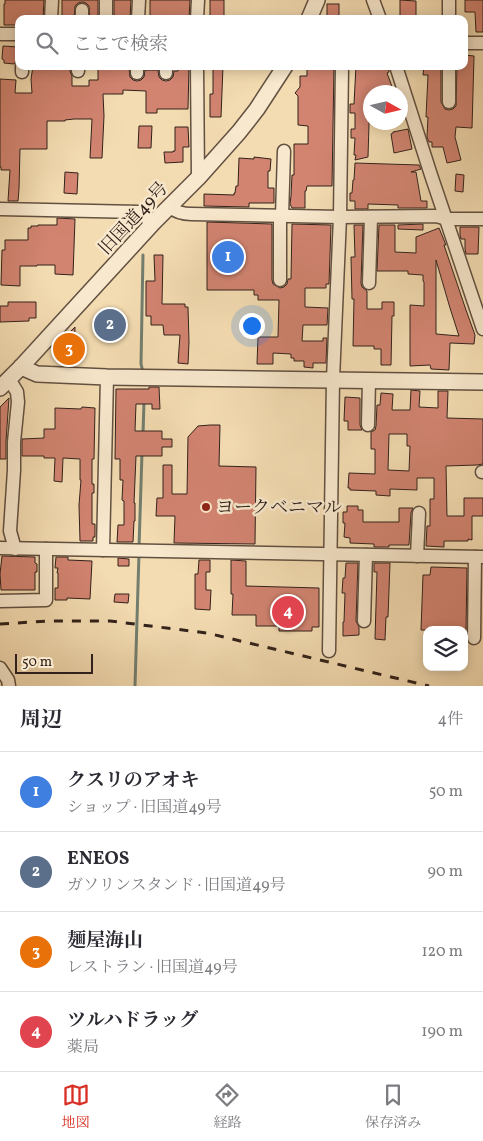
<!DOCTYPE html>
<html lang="ja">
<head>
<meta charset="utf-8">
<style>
	:root { --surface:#fff; --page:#f7f7f7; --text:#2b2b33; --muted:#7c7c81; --line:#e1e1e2; --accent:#d93025 }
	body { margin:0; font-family:Vollkorn,"Noto Serif JP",serif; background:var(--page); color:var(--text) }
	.controls { position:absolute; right:15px; bottom:15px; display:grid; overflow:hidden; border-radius:10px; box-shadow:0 2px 12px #0003 }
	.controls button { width:45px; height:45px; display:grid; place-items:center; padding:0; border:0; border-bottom:1px solid var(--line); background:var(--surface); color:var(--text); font:25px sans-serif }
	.compass { position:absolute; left:363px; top:85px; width:45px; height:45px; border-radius:50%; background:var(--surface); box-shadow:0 2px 12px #0003; rotate:98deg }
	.scale { position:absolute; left:15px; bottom:12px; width:78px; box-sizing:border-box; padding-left:5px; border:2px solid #32221b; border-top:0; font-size:14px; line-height:18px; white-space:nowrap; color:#32221b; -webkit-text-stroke:4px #f8e8cd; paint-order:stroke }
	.you { position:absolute; left:251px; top:325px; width:18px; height:18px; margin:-12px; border:4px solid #fff; border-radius:50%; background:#1a73e8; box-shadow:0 0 0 8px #1a73e833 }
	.badge { display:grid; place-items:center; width:32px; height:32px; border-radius:50%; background:var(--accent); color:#fff; font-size:16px; font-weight:700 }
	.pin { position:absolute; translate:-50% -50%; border:2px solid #fff; box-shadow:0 1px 5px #0006 }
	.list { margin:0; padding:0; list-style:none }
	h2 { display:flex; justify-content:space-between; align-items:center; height:65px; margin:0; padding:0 20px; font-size:21px }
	h2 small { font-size:16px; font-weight:400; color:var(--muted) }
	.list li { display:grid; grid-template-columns:32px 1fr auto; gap:15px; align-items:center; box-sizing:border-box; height:80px; padding:0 20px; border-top:1px solid var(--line) }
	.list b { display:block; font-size:19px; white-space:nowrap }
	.list p { margin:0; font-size:16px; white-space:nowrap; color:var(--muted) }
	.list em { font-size:16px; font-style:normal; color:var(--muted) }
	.icon { flex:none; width:28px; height:28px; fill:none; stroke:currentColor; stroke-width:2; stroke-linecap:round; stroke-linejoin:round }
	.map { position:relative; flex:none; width:483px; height:686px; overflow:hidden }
	.search { position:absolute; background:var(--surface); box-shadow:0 2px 12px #0003; left:15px; right:15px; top:15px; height:55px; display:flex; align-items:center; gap:12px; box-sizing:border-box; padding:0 18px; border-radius:10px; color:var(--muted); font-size:19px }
	.sheet { height:385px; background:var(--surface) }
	nav { display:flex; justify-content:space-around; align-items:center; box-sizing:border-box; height:70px; border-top:1px solid var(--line); background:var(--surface); font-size:14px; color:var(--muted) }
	nav a { display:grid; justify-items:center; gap:2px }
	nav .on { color:var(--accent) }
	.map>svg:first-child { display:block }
</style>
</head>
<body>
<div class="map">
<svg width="483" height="686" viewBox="0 0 483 686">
	<rect width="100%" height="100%" fill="#f4dcb2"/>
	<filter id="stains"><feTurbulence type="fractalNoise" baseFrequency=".004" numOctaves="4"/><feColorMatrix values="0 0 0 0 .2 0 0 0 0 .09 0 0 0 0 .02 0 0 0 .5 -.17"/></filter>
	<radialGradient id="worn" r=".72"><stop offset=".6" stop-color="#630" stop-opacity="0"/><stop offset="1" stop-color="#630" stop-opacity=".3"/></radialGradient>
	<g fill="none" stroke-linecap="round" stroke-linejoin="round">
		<g stroke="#727e6f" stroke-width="3">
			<path d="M143,255l-2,109 2,8"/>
			<path d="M143,434l1,-33"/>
			<path d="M139,547l3,-94"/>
			<path d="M135,686l4,-133"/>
		</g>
	</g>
	<g fill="#d28471" stroke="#32221b" fill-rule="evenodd">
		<path d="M5,0h39l-1,19h-25v6h-14v-21h1z"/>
		<path d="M62,0h36v19h-8l-1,-13 -3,-3 -4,-1 -4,1 -3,3 -1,13h-12z"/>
		<path d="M114,0h17l-1,19h-16z"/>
		<path d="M150,0h40l-1,19h-39z"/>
		<rect x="210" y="0" width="14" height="19"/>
		<path d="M400,0l16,1v18h-16z"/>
		<path d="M465,0h18v32h-7l-1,-20h-10z"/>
		<rect x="327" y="4" width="12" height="15"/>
		<path d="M3,46l15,1v12l-4,5 -10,-1v-3l-2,-1z"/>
		<path d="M464,55l10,1 -2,72 -16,-1 -1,10 6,23 -14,3 -4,-16h-11v-5h-3l-2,-5 1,-20h-2l2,-42h-5l1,-9h17v36l4,7 4,1 4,-1 3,-3 1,-40h7z"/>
		<path d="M33,66l37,1v4l2,5v10h17v-6h9v-14l31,2 1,9 3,3 4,1 4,-1 3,-3 1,-7h13l1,7 3,3 4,1 4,-1 3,-3 1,-6h4v-5h11l-1,43h-31v4h-11v-22l-23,-1v4h-20l1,22 -2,42h-12l2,-39h-18l-9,1v1h-18v28h-27l-1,40 -1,12h-10l2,-31h-9v-3h-1v-88l16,1 -1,13h17l-1,-14z"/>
		<path d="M213,66h10l-2,51h-11v-23h3z"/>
		<path d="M308,66h26l-2,120h-25l-1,5h-1v17h-13l-2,-4 1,-8 1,-21h2v-31h14v-18l-10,-1v-29l-3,-3 5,-6v-11h7v-7h1z"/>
		<path d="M356,66h32l1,6 -2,1 7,19h-24l-2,65 -13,3 1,-5h-2l1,-17h-4v-9h4v-16h-5v-9h4z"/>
		<path d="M139,126h13l-1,22h-13z"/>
		<path d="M175,127h13l1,20h-6v15l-18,1 -1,-11h9v-1h2z"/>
		<path d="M408,129l4,20 -18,4 -3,-19 2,-1v-1z"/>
		<path d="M254,157l17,2 -1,12h-2v17h6v15h-25v4l-45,-1v-12l30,1v-2h1l1,-7h2l1,-28 15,1z"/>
		<path d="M355,163l64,2 2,4 -10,3h5l5,29h6v7h-29v-3l-30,-1v5h-13v-8h-5v-8h2l1,-13h1z"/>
		<path d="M65,172l13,1 -1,21 -13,-1z"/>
		<path d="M456,174l8,1 -1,17 -8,-1z"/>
		<path d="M57,218l18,1 -2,56 -18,-1v-9h-18v1h-17v20l-19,-1 1,-35h3v-10h23v-12h3v-2h7v-1h19z"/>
		<path d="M207,222l65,2v56l1,4 7,4 4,-1 3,-3 1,-5h3l1,-55 39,1 -2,59h-3v4h-21v19l23,1 -1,17h-24l-1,16h21v-3h4l-1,25h-13v5l-9,-1v-6h-10v-3h-3v-4l-18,-1v11h-16l1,-27h20l1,-37h-21v-5h-4v-5h-47z"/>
		<path d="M423,224v6l-25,-1v-4z"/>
		<path d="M354,225h9l-2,58 1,4 5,4v18h15v-7h12v14h-2l-1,49h-10v-16h-7v-3h-21l1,-47h-2l-1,-42h4z"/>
		<path d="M379,225h16v27l21,1v-16l23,-9 7,17h-2l22,65 9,25 -1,9 -24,-1 -1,27 -18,-1 -1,-4 -20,1v-61l14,1v-24l-1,-1v-6l-15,-1v-3h-31zM436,260l14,48 9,28 -23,-2z"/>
		<path d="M460,227h19l-1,27h-12l-1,-5v-10h-4l-1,-4z"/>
		<path d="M154,255h9l-1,49h23v3h3l1,35 -1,22 -10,-1 2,-28h-16l-1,-10h-12v-9h-5v-35h9z"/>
		<path d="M8,302h28v16h-7v3l-29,1v-16h8z"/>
		<path d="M75,327l-1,34h-12l2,-23z"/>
		<path d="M149,387h10l1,22h-8v-5h-16l-1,27h27v8h10v8h-10v9h-26l-2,47h1v18h-1l-1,21h-16l1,-17h6v-24l-2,-1 1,-20h-3v-21h-5l1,-70h33z"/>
		<path d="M411,390l9,1 -1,16 19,1v-17h10l-1,27 36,1v45l-6,1 -31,1 1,50h17v-18h19v18h-11v24l-4,-1v2h-24v6l-18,-1 1,-20h3v-27h4v-21h-17v12l-27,-1v7l-14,-1v-4l-26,-1v-2h-2l1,-15 26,1v-25h-4v-17l4,-2 1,-4 1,-21h3l1,-12 12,1 -1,16h18zM389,434h18v12h3l-1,25 -21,-1z"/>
		<path d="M345,397l15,1v27l2,5h-14v-9h-4z"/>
		<path d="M9,398l-3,43v18h-6v-52z"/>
		<path d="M82,407l13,1 -1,51h-2v25h2v9h-2v31h3v13h-2v4h-13l-1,-36 2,-25h-1v-21l-17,-1 -1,24 -8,-1 1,-23h-11v-2h-22v-17l22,-1v-9h11v-21l26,1z"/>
		<path d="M210,425h10l-1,41 37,1 -1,77 -81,-1 1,-27h-19l1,-18h6v-33h9v29h15l1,-57 10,-11z"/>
		<path d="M347,506h11v4h5v12h36v-14h14l-2,5 -2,32h-20v2h-15v-3l-24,-1v-5l-6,-1 1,-14h-2v-11h4z"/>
		<path d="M2,556l33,1v6l2,1v8h-2v18h-34l-1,-16z"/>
		<path d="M56,557h12v3l24,1 -2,38 -23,-1v2h-12v-12h3v-15h-1l1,-5h-3z"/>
		<path d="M118,558l11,1v7h-11z"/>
		<path d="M199,560h11v12h-4v18h5l-1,20 -15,-1v-35h3z"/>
		<path d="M231,560l15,1v25l73,2v39h-7v4h-33v-5h-23v-11h-24l1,-21h-2z"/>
		<path d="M346,563h12l-2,58 3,6v8l-16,1v-14h1l1,-29h-3l1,-15h2z"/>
		<path d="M374,563h16l-2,54h-2l-1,23 -10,-1 2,-67h-3z"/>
		<path d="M431,567l36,1 -1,62h-45l2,-55h7z"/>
		<path d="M115,594h14l-1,9 -14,-1z"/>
	</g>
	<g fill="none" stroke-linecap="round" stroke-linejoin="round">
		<defs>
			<g id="minor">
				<path d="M373,0l7,19"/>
				<path d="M51,19l1,-19"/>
				<path d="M82,19v-9"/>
				<path d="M106,19v-18"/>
				<path d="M138,19l1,-19"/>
				<path d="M197,19l1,-19"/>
				<path d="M449,19v-19"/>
				<path d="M0,34h19"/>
				<path d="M464,43h19"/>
				<path d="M197,66l1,112"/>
				<path d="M396,66l35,109 52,154"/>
				<path d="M78,71v-5"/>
				<path d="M22,72v-6"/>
				<path d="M137,73v-7"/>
				<path d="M166,73v-7"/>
				<path d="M449,102v-36"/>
				<path d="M170,207c6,5 13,7 21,7l149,3 96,-1 11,3h36"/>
				<path d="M0,209l139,3 14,11"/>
				<path d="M280,280v-59l2,-5 2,-65"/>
				<path d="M369,283l2,-66"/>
				<path d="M9,379l8,13 1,10 -4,40v28l-4,61 5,18"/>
				<path d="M368,425l1,-45"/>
				<path d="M482,472h1"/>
				<path d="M0,548l483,9"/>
				<path d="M103,550l4,-173"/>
				<path d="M417,556l2,-43"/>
				<path d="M0,601l46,-1v-51"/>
				<path d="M364,621l2,-66"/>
				<path d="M474,638l1,-81"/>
				<path d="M329,651l4,-272 7,-162 2,-151"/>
				<path d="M0,668l8,12 1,6"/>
			</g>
			<g id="tertiary">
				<path d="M309,19l8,-19"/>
				<path d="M21,367l16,7 70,3 376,5"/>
				<path d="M0,388l21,-21 132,-144 45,-45 41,-46 18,-23 28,-43"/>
			</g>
		</defs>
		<use href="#minor" stroke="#625041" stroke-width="15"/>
		<use href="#tertiary" stroke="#625041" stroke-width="18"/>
		<use href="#minor" stroke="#f8e8cd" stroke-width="12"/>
		<use href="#tertiary" stroke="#f8e8cd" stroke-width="15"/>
		<path stroke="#32221b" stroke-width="3" stroke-dasharray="9 9" stroke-linecap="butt" d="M0,624l49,-3h61l97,12 222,53"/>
	</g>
	<circle fill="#8f2418" stroke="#f8e8cd" stroke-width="2" cx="206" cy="507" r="5"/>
	<g text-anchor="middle" stroke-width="5" stroke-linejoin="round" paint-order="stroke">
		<g font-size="18" fill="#32221b" stroke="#f8e8cd">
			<text transform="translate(133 218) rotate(-47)" y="6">旧国道49号</text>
		</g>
		<g font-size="18" fill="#32221b" stroke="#f8e8cd" text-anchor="start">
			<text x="216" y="513">ヨークベニマル</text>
		</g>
	</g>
	<rect width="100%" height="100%" filter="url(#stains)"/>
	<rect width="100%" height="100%" fill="url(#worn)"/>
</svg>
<div class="controls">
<button><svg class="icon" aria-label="layers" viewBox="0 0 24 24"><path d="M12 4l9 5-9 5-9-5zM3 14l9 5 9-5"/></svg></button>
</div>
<svg class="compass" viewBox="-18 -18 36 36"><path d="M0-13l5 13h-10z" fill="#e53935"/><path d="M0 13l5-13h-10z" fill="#7c7c81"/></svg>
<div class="scale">50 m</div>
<div class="you"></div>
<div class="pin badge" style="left:228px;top:257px;background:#3f7fe0">1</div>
<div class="pin badge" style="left:110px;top:325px;background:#5c6f8a">2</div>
<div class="pin badge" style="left:69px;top:349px;background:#e8710a">3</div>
<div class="pin badge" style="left:288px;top:612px;background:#e0444e">4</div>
<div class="search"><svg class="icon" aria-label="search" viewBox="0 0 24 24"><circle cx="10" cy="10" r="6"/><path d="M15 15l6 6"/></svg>ここで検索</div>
</div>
<section class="sheet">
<h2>周辺<small>4件</small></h2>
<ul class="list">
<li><span class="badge" style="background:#3f7fe0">1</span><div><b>クスリのアオキ</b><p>ショップ · 旧国道49号</p></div><em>50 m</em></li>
<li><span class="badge" style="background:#5c6f8a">2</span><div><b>ENEOS</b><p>ガソリンスタンド · 旧国道49号</p></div><em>90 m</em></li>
<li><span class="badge" style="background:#e8710a">3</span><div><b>麺屋海山</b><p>レストラン · 旧国道49号</p></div><em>120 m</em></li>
<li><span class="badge" style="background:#e0444e">4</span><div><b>ツルハドラッグ</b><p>薬局</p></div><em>190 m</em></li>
</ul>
</section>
<nav>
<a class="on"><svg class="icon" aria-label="map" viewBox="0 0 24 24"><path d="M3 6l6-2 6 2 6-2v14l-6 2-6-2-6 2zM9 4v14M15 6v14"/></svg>地図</a>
<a><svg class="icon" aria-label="directions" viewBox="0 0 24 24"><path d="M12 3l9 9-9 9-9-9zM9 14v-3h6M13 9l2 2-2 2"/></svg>経路</a>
<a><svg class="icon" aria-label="saved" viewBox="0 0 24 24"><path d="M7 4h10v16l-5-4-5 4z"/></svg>保存済み</a>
</nav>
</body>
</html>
